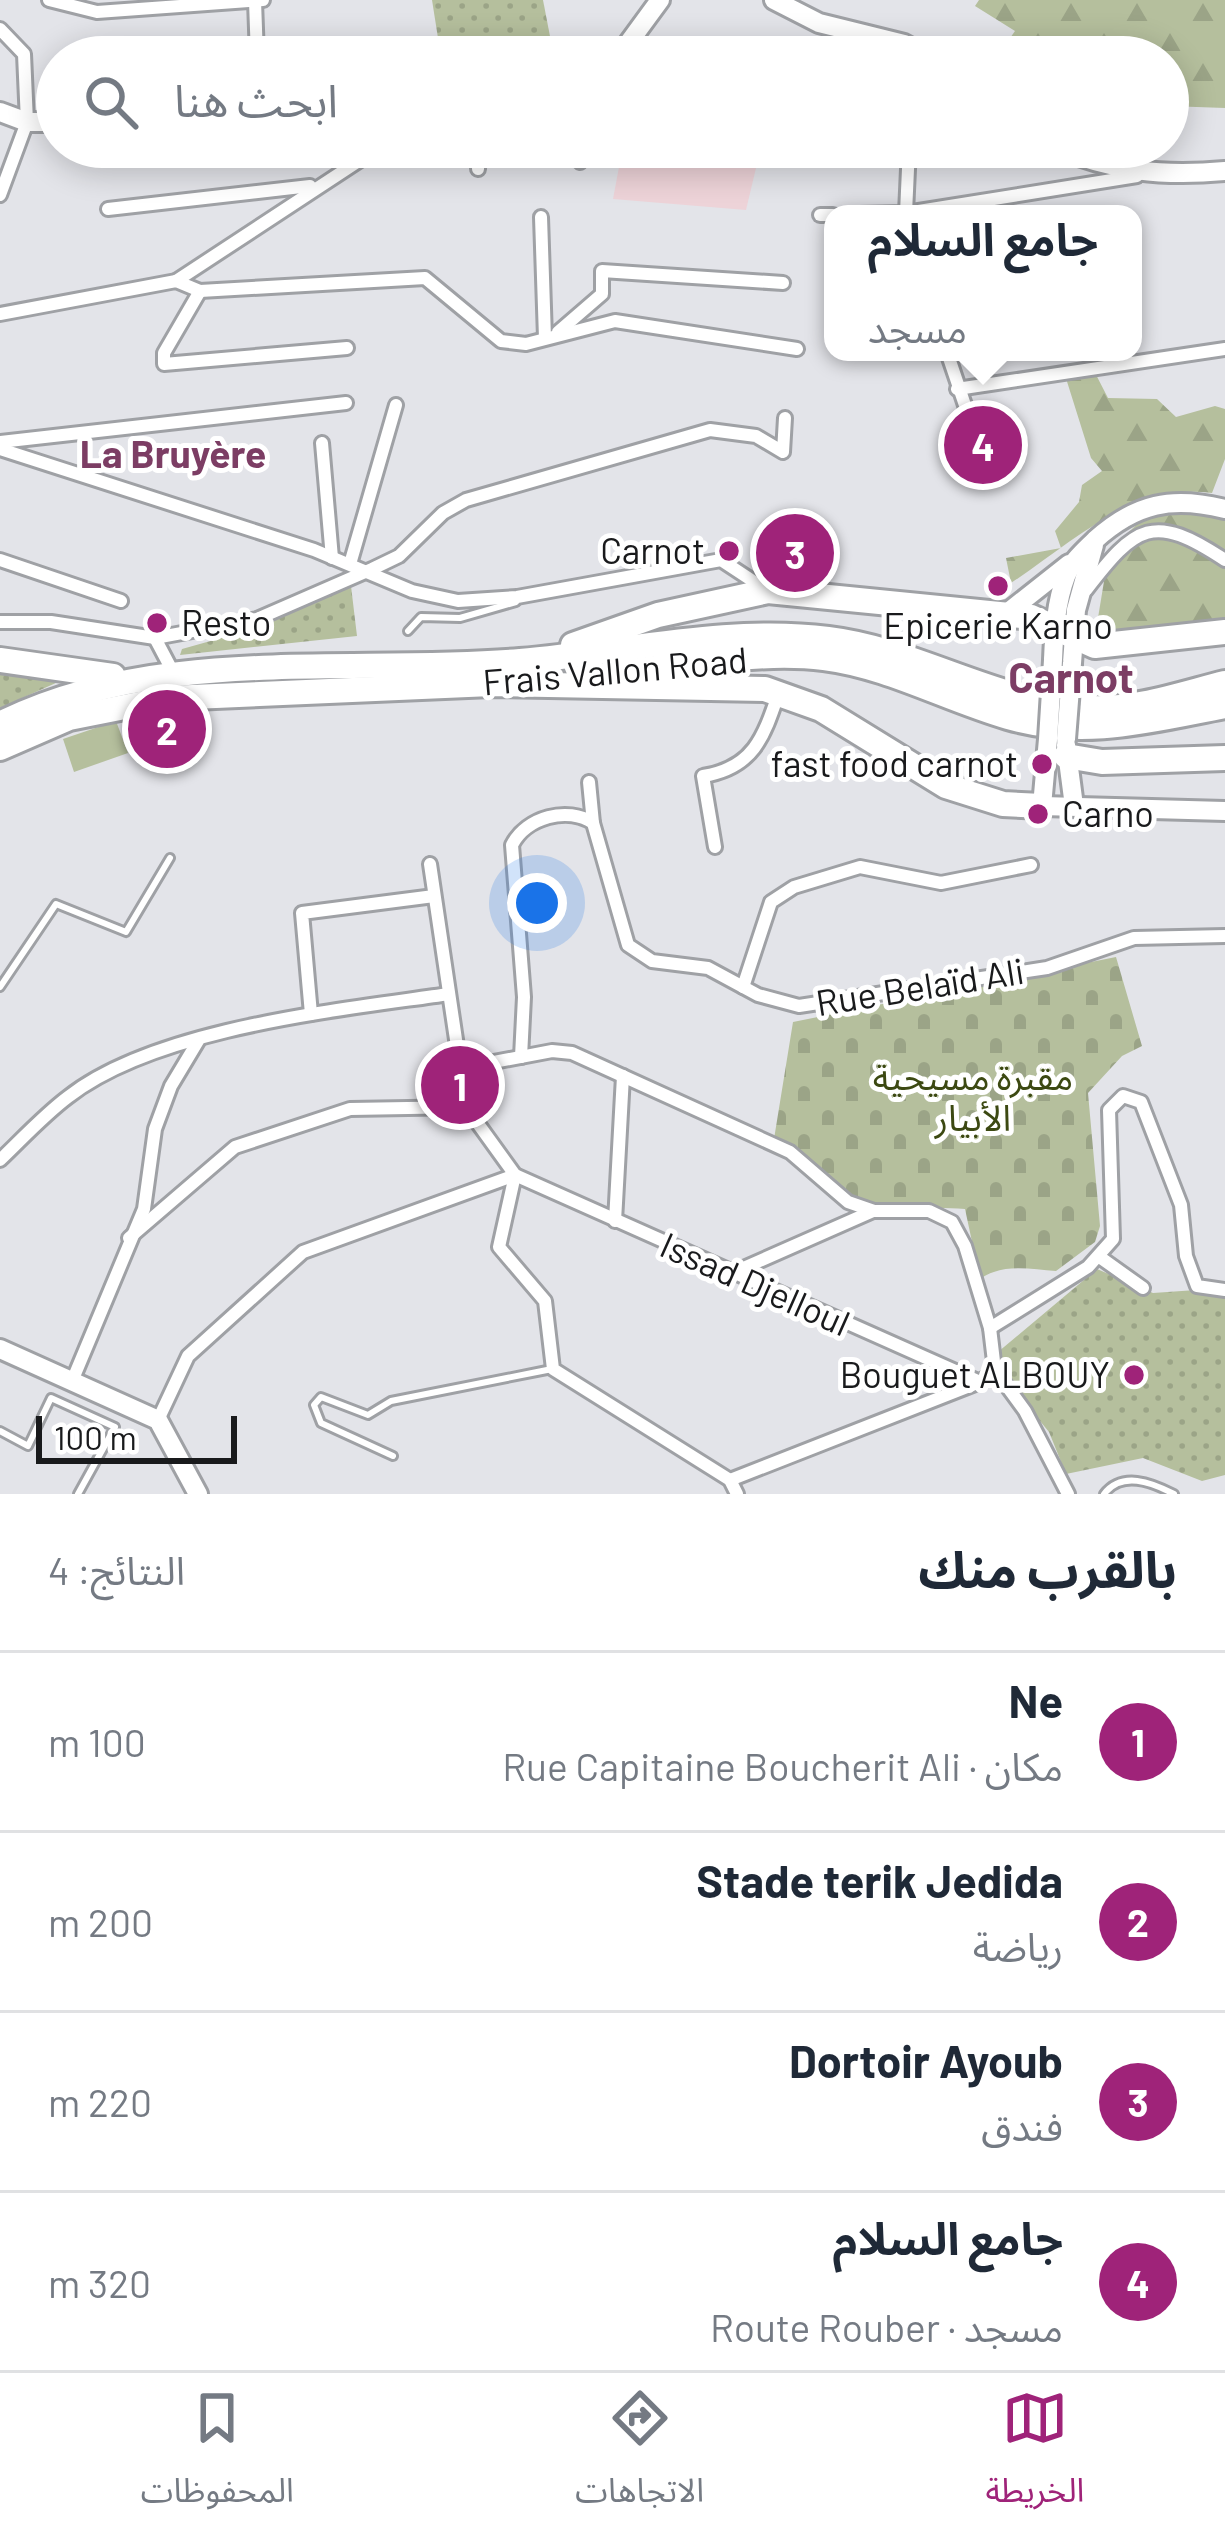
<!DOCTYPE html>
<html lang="ar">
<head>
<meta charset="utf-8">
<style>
	:root { --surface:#fff; --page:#f6f6f7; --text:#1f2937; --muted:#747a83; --line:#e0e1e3; --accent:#9f2379 }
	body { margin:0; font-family:Barlow,"Noto Sans Arabic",sans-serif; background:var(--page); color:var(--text); direction:rtl }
	.scale { position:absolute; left:36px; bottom:30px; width:201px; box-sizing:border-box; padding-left:12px; border:6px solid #191a1c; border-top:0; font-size:33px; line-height:42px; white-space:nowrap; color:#191a1c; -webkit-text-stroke:9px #fff; paint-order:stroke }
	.you { position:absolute; left:537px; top:903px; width:42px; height:42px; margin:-30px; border:9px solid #fff; border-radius:50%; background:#1a73e8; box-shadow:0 0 0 18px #1a73e833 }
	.badge { display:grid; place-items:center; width:78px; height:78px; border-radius:50%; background:var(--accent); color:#fff; font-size:39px; font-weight:700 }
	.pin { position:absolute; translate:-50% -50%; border:6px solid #fff; box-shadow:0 3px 12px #0006 }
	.popup { position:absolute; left:824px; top:205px; width:318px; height:156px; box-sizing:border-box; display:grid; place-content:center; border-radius:24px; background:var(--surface); filter:drop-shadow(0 3px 9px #0005); font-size:39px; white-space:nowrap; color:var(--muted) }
	.popup b { font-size:45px; color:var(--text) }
	.popup::after { content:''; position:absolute; left:50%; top:100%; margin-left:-24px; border:24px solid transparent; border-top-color:var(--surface) }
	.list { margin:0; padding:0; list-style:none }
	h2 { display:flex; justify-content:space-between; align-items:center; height:156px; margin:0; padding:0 48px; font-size:51px }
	h2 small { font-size:39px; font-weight:400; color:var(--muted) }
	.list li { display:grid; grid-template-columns:78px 1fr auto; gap:36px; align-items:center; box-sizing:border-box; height:180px; padding:0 48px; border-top:3px solid var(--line) }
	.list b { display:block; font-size:45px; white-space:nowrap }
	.list p { margin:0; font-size:39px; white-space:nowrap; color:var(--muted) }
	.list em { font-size:39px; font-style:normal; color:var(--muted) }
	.icon { flex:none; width:66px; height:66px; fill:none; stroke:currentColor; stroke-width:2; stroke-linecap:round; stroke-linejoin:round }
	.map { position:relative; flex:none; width:1225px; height:1494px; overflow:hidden; direction:ltr }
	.search { position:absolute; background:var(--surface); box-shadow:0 6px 30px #0003; left:36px; right:36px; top:36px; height:132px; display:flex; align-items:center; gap:30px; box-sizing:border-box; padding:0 42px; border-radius:66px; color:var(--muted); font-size:45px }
	.sheet { height:876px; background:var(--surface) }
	nav { display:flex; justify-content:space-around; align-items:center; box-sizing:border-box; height:168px; border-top:3px solid var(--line); background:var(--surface); font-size:33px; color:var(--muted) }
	nav a { display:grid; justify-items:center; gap:6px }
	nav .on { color:var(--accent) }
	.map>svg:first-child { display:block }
</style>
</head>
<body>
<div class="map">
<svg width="1225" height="1494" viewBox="0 0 1225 1494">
	<defs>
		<pattern id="grass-dots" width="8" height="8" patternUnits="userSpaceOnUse" patternTransform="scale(3)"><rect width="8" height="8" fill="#b5bf9d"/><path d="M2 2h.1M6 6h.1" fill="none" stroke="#9ba487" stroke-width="1.8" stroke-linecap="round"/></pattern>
		<pattern id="forest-firs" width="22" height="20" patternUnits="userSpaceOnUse" patternTransform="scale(3)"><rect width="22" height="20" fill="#b5bf9d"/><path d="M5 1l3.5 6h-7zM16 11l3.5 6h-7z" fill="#9ba487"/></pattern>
		<pattern id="cemetery-stones" width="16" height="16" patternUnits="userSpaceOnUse" patternTransform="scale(3)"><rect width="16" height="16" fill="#b5bf9d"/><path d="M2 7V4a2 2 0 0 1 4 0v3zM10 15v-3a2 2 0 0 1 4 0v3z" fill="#9ba487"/></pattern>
	</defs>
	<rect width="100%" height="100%" fill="#e3e4e9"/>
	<path fill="#edd3d8" d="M578,147h183l-15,63 -133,-11 6,-32z"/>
	<g fill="url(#grass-dots)">
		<path d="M432,0h111l11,57h-113z"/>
		<path d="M351,586l6,50 -177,19 2,-6 78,-22z"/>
		<path d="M0,665l67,13 -67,30z"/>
		<path d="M1097,1269l56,24 72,-5v187l-23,6 -59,-23 -77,16 -17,-42 -41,-50 -10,-30z"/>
	</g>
	<g fill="url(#forest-firs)">
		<path d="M979,0h246v108l-57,-2v-49h-89l-9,-5 -4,5h-38l-20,-16 7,-10 -40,-25z"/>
		<path d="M1092,367l16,31 49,1 19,18 39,-11 10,3v50l-13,34c-79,-11 -139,49 -201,90l-5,-25 55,-10 -6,-17 24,-29 3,-17 20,-14 -11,-13 -27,-86z"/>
		<path d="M1155,507l70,8v106l-130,15 14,-85z"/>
	</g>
	<path fill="url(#cemetery-stones)" d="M1116,957l26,89 -20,10 -34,37 12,133 -5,16 -39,29c-27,-2 -53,-8 -76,8l-15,-70c-37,-3 -80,2 -114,-14 -21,-11 -50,-41 -77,-56l19,-117z"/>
	<g fill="#b5bf9d">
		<path d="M189,706l8,33 -52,13 -9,-33z"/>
		<path d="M116,721l12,32 -54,19 -11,-33z"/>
	</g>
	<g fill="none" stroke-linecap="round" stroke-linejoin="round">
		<defs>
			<g id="lane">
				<path d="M408,631l13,-14 39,1 56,-16"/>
				<path d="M0,987l56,-83 70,28 44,-74"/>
				<path d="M0,1431l28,15 23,-48 64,29 -37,67"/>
				<path d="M393,1456l-72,-33 -7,-18 7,-8 47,18 23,-14 161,-32"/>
				<path d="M1104,1494c18,-23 47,-12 70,0"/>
			</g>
			<g id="street">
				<path d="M49,0l48,12 166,-12"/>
				<path d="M255,1l2,56"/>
				<path d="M0,29l24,25 3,68 -27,73"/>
				<path d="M568,147l12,15"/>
				<path d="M478,169l1,-22"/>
				<path d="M108,209l202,-23"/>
				<path d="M906,213l3,-66"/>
				<path d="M859,214l47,-1 231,-37"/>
				<path d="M820,215h13"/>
				<path d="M541,217l4,121"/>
				<path d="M176,281l204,-134"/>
				<path d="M200,291l-36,62v11l183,-16"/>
				<path d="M0,314l176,-33 24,10 225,-13 76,63 25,3 89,-23 182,28"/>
				<path d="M558,332l44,-38v-23l181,12"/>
				<path d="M947,352l22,65"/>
				<path d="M957,389l268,-40"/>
				<path d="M0,442l346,-39"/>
				<path d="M322,443l10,115"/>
				<path d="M0,449l314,101 98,41 46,10 59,-4 204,-37 44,29"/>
				<path d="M0,560l121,41"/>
				<path d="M350,564l46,-159"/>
				<path d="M1086,590c50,-65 67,-78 139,-30"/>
				<path d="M0,622h51l104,16"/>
				<path d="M174,674l-19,-36 102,-19 115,-50 27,-13 44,-43 23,-13 244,-70 46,6 27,16 2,-34"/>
				<path d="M589,782l4,41"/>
				<path d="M715,847l-12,-71c51,-8 61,-40 76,-84"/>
				<path d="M430,864l36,243 49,68 465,207 15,-12"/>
				<path d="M743,987l28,-85 23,-15 66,-20 81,16 90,-18"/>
				<path d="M311,1014l-9,-101 132,-17"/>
				<path d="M521,1057l3,-60 -12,-152c14,-28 56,-39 81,-22l35,122 24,16 56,7 50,27 41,11 248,-38 87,-30 91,-2"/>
				<path d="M462,1068l90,-17 20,2 218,99 58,50 26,9h55l23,11 13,24 25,82 5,42 30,41 43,83"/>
				<path d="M0,1160c22,-21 44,-45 68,-63 88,-69 272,-87 381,-103"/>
				<path d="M515,1175l-16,72 46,54 8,68 177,111 7,14"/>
				<path d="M615,1221l8,-145"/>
				<path d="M129,1238l106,-91 115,-38 116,-2"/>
				<path d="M1101,1258l42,30"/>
				<path d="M730,1274l143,-63"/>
				<path d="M990,1328l98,-61 25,-28 -4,-129 14,-14 18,6 40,103 5,51 11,30 28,4"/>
				<path d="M73,1379l71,-170 11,-80 16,-43 27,-45"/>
				<path d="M158,1420l30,-64 115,-104 212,-77"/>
				<path d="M730,1480l250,-98"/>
			</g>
			<g id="secondary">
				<path d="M774,0l45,23 85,21 24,13"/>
				<path d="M609,57l18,-12 33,-45"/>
				<path d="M0,112l27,10h30"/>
				<path d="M1054,147c58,24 108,30 171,24"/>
				<path d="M1007,613l62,-49"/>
				<path d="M1053,660c1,-27 3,-58 13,-84 6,-15 17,-24 29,-36 41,-37 77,-44 130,-31"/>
				<path d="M1072,663l4,-53 18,-65"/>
				<path d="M1066,745l8,61"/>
				<path d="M1042,806l183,5"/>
				<path d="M1042,806l6,-67"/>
				<path d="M0,1349l158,71 40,74"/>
			</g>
			<g id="highway">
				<path d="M573,645l85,-30 110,-24 263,26 64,29 130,-14"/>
				<path d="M0,660l113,16"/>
				<path d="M613,673c68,-7 143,-23 211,-15 64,8 122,41 184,59 75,22 143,3 217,-11"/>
				<path d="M0,724c157,-79 349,-49 520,-63 101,-8 207,-35 308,-22 91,11 170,66 263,69 45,2 90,-14 134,-25"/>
				<path d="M0,748l69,-30 101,-20 321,-14 274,5 56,20 125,77 57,18 39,2"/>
				<path d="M1066,756l36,6 123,-4"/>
			</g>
		</defs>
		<use href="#lane" stroke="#9fa1a5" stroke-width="12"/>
		<use href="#street" stroke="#9fa1a5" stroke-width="18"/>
		<use href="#secondary" stroke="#9fa1a5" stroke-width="24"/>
		<use href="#highway" stroke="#9fa1a5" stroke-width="30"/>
		<use href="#lane" stroke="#fff" stroke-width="6"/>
		<use href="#street" stroke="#fff" stroke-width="12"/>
		<use href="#secondary" stroke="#fff" stroke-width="18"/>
		<use href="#highway" stroke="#fff" stroke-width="24"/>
		<defs>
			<g id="secondary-bridge">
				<path d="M1048,739l5,-79"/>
				<path d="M1066,739l6,-76"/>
			</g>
		</defs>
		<use href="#secondary-bridge" stroke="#9fa1a5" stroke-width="24" stroke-linecap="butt"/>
		<use href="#secondary-bridge" stroke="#fff" stroke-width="18"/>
	</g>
	<g fill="#9f2379" stroke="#fff" stroke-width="4.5">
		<circle cx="729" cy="551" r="12"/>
		<circle cx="998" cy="586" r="12"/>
		<circle cx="157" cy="623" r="12"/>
		<circle cx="1042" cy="764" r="12"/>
		<circle cx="1038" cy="814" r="12"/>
		<circle cx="1134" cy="1375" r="12"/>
	</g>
	<g text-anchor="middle" stroke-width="10" stroke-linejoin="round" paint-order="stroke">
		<g font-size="36" fill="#191a1c" stroke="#fff" text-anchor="end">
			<text x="705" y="564">Carnot</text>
			<text x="181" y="636" text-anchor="start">Resto</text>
			<text x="998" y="639" text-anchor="middle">Epicerie Karno</text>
			<text x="1018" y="777">fast food carnot</text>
			<text x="1062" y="827" text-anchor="start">Carno</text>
			<text x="1110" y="1388">Bouguet ALBOUY</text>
		</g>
		<g font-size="36" fill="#191a1c" stroke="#fff">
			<text transform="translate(615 671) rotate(-5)" y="13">Frais Vallon Road</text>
			<text transform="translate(920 987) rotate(-9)" y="13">Rue Belaïd Ali</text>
			<text transform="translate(755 1284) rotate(24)" y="13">Issad Djelloul</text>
		</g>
		<g font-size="36" fill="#3c4912" stroke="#fff">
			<text x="973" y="1090">مقبرة مسيحية<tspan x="973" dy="41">الأبيار</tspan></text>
		</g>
		<g font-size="39" font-weight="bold" fill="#7c3d64" stroke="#fff">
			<text x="173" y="468">La Bruyère</text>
		</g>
		<g font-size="42" font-weight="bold" fill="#7c3d64" stroke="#fff">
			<text x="1071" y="693">Carnot</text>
		</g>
	</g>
</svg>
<div class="scale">100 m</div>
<div class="you"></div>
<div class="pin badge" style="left:460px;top:1085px">1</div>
<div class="pin badge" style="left:167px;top:729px">2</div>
<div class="pin badge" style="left:795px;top:553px">3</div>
<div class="pin badge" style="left:983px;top:445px">4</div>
<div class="popup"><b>جامع السلام</b>مسجد</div>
<div class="search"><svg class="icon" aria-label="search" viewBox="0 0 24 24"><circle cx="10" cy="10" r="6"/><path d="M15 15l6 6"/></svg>ابحث هنا</div>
</div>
<section class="sheet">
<h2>بالقرب منك<small>النتائج: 4</small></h2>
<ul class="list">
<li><span class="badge">1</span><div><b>Ne</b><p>مكان · Rue Capitaine Boucherit Ali</p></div><em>100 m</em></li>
<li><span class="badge">2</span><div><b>Stade terik Jedida</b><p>رياضة</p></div><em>200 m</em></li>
<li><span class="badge">3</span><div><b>Dortoir Ayoub</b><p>فندق</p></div><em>220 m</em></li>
<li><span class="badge">4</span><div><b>جامع السلام</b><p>مسجد · Route Rouber</p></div><em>320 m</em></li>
</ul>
</section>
<nav>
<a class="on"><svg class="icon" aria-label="map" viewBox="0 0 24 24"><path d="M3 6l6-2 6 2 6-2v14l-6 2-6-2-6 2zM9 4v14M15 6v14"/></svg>الخريطة</a>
<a><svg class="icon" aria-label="directions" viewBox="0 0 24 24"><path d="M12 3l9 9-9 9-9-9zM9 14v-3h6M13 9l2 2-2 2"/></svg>الاتجاهات</a>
<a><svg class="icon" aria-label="saved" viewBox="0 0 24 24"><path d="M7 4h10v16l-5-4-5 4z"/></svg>المحفوظات</a>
</nav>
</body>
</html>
